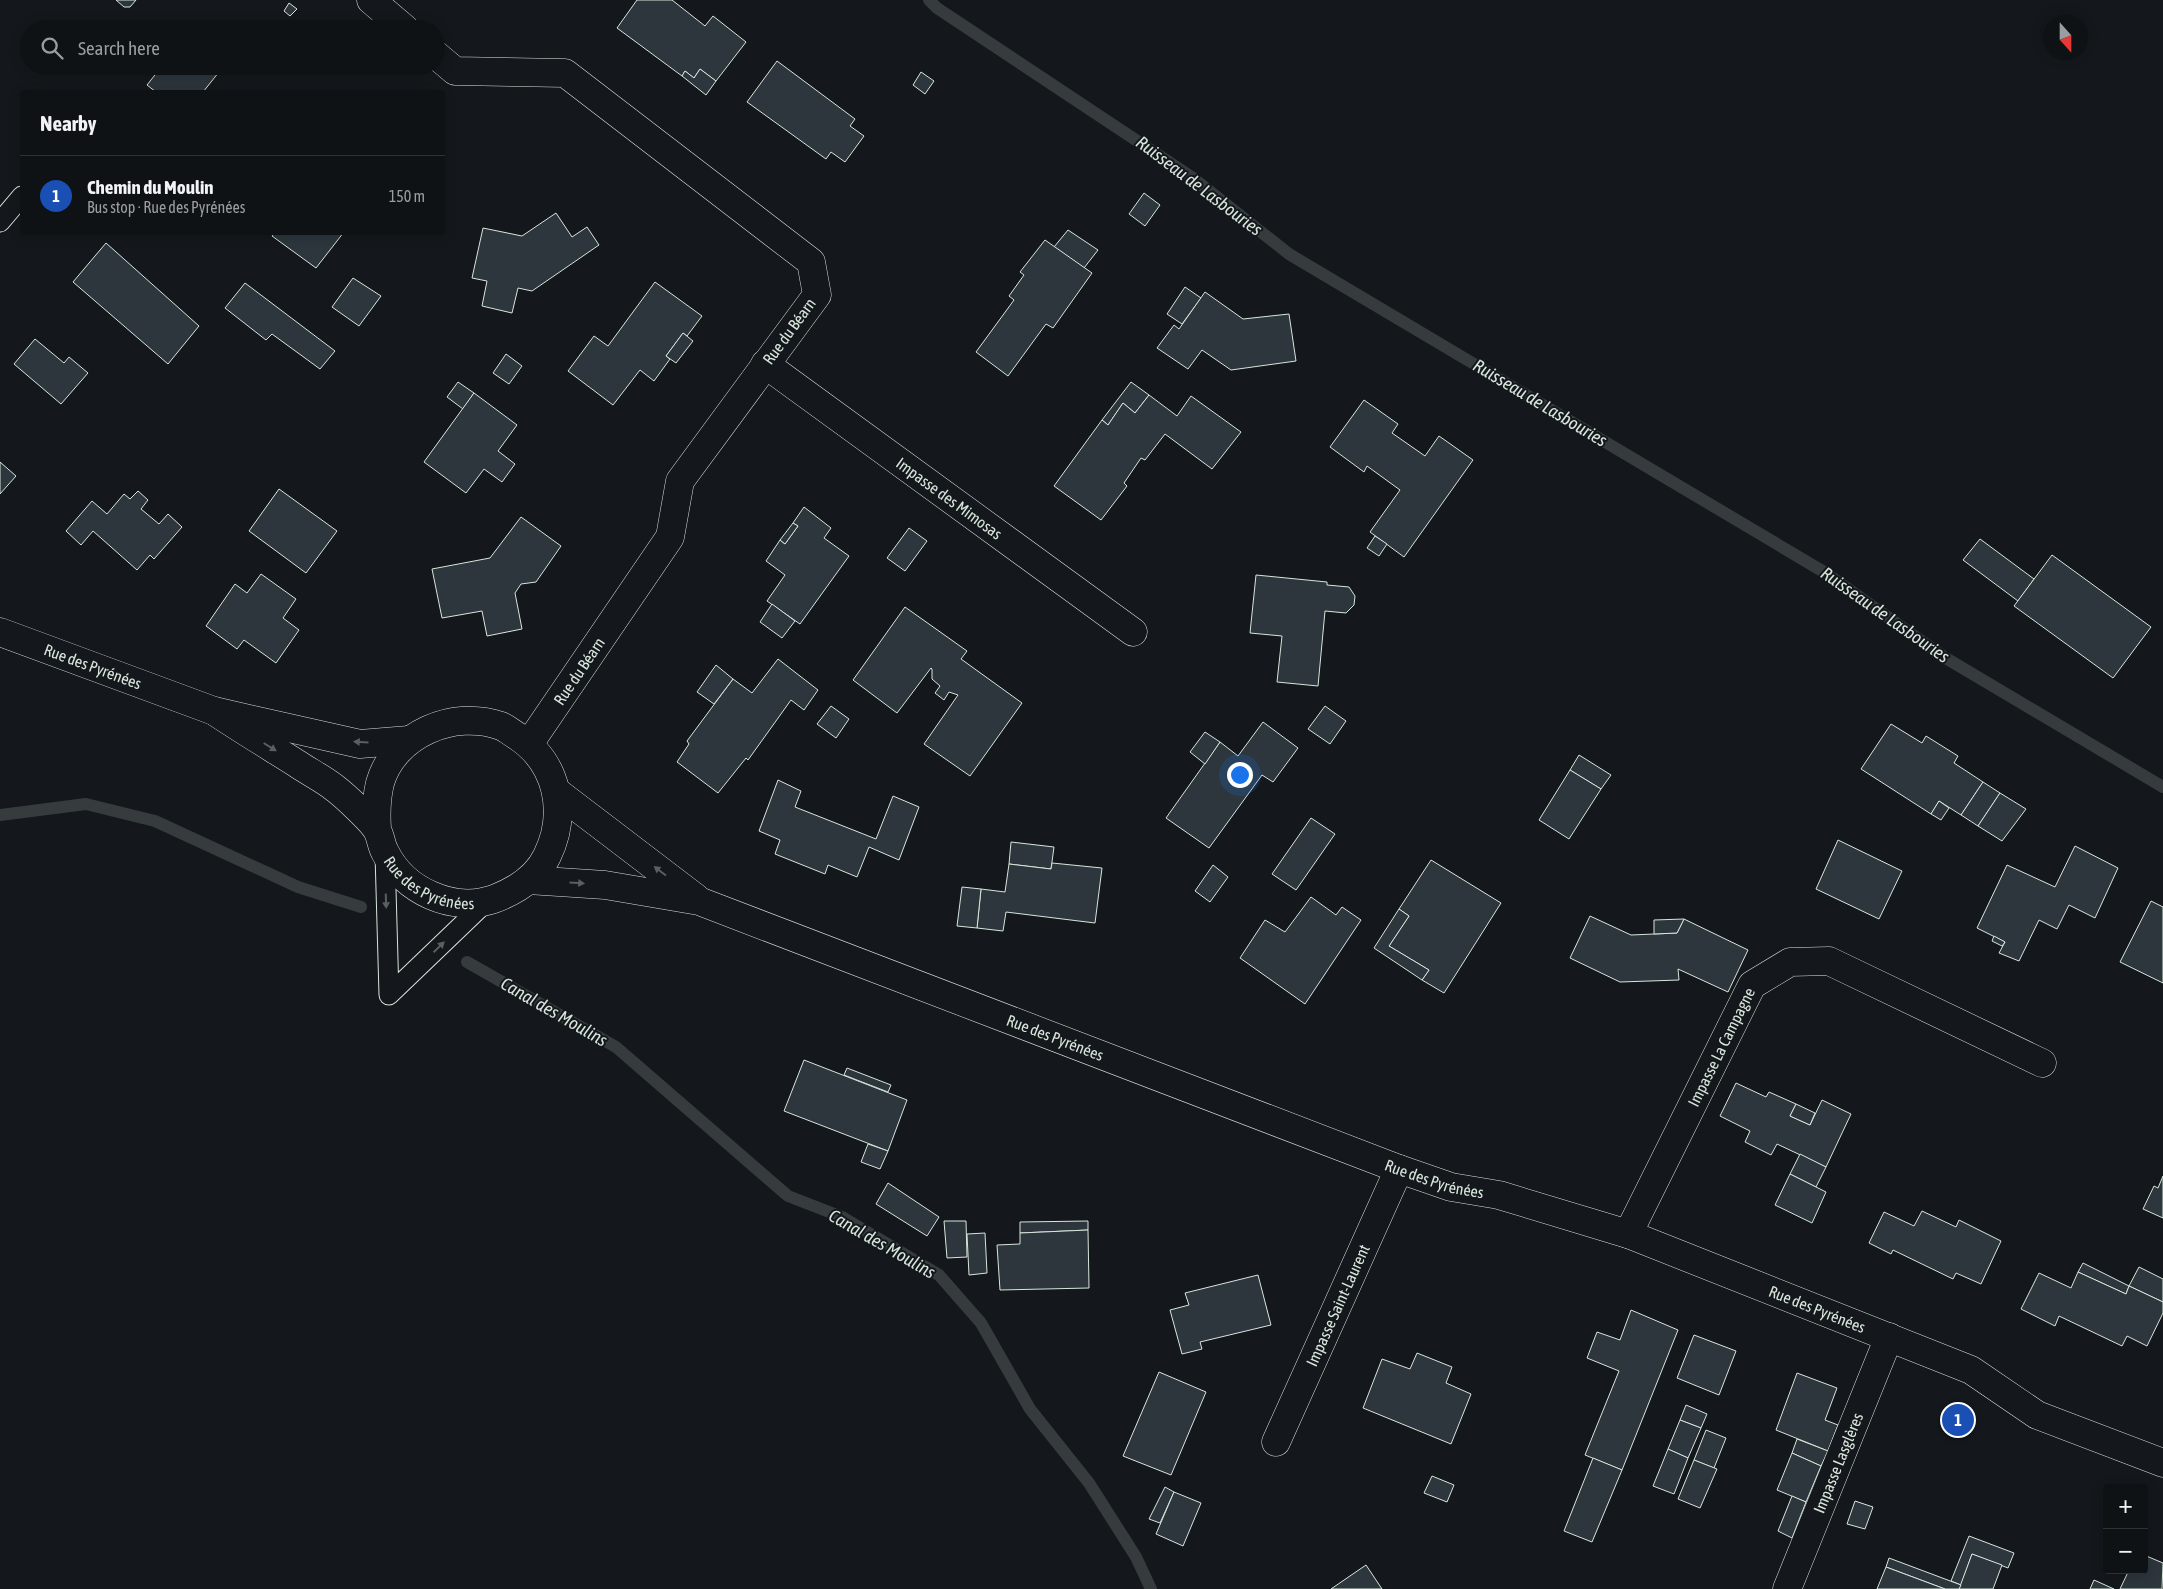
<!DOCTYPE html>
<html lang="en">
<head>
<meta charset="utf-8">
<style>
	:root { --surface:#0f1215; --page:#1d2022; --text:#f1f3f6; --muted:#9b9ea0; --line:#2f3234; --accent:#ffb74d }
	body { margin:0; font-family:"Asap Condensed",sans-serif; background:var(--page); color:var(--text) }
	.controls { position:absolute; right:15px; bottom:15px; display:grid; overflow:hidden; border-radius:5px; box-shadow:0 2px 12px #0003 }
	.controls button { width:45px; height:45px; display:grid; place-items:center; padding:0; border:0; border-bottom:1px solid var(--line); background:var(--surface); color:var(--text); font:25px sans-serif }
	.compass { position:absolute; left:2043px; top:15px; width:45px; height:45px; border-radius:50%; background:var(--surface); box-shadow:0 2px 12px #0003; rotate:159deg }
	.you { position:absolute; left:1239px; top:774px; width:18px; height:18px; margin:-12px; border:4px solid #fff; border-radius:50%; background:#1a73e8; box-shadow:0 0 0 8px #1a73e833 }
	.badge { display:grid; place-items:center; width:32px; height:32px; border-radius:50%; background:var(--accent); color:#fff; font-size:16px; font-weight:700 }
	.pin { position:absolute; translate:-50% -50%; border:2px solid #fff; box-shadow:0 1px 5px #0006 }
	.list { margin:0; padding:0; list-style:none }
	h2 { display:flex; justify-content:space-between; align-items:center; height:65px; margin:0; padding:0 20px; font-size:21px }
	h2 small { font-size:16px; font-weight:400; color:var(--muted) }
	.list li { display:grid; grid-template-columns:32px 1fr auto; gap:15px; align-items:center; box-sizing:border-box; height:80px; padding:0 20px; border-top:1px solid var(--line) }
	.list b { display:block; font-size:19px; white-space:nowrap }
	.list p { margin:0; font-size:16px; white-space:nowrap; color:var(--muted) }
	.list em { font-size:16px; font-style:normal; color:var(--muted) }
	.icon { flex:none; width:28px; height:28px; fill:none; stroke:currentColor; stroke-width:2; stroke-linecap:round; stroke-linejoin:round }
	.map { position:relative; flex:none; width:2163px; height:1589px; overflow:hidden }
	.search { position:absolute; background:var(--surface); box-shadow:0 2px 12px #0003; left:20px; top:20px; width:425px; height:55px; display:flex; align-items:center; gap:12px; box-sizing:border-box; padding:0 18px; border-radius:28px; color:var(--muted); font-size:19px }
	.panel { position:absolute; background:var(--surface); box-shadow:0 2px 12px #0003; left:20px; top:90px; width:425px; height:145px; border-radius:5px }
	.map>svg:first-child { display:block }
</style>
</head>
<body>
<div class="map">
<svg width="2163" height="1589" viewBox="0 0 2163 1589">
	<rect width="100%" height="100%" fill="#14181c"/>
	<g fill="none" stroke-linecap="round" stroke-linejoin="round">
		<g stroke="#363b3e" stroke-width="12">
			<path d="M929,0l8,8 256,170 96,76 535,318 120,85 219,130"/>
			<path d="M0,815l86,-11 69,17 143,66 63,20"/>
			<path d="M467,962l149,85 172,149 54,21 97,58 42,48 49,86 59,74 47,74 15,32"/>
		</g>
	</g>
	<g fill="#2c363c" stroke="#d8e6dc">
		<path d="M116,0h20l-6,7h-6z"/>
		<path d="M637,0h35l33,26 8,-10 33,26 -30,39 -16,-12 -6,9 -9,-7 -3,5 -65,-48z"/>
		<path d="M289,3l8,6 -7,7 -6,-5z"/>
		<path d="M777,61l78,58 -5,7 14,10 -19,26 -14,-10 -5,7 -79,-57z"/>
		<path d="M162,66h61v1l-20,25h-47l-9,-7z"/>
		<path d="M700,69l16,12 -10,14 -24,-19 3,-5 9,7z"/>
		<path d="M921,72l13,9 -9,13 -12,-9z"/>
		<path d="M1144,193l16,12 -15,21 -16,-12z"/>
		<path d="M556,213l16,24 15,-10 12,18 -67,46 -14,-3 -6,25 -30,-7 5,-25 -15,-3 11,-50 39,8z"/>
		<path d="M1068,230l30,20 -14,18 -30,-21z"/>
		<path d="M275,232h69l-28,36 -44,-32z"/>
		<path d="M1045,240l47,33 -39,55 -7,-4 -38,52 -32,-24 38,-52 -5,-4 15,-21 -4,-3z"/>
		<path d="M106,243l93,83 -31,38 -95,-82z"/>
		<path d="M353,278l28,18 -22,30 -27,-19z"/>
		<path d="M655,282l47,34 -15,20 -4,-3 -17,23 4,3 -16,22 -14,-11 -27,35 -45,-34 26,-35 14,10z"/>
		<path d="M245,283l90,68 -15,18 -48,-35 -6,6 -41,-32z"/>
		<path d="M1185,287l16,11 -19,26 -15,-10z"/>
		<path d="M1205,292l38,27 46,-5 7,47 -65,9 -29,-20 -14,19 -31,-21 17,-23 5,4z"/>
		<path d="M683,333l10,8 -17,22 -10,-7z"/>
		<path d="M35,339l29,24 5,-6 19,16 -27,31 -47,-40z"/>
		<path d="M506,354l16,12 -13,18 -16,-11z"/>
		<path d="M458,382l16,11 -11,16 -16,-12z"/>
		<path d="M1131,382l18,13 -14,18 -12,-10 -15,22 -6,-5z"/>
		<path d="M474,393l43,32 -19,26 17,13 -13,18 -18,-13 -18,24 -42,-31z"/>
		<path d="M1149,395l28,21 14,-20 50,36 -29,37 -47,-35 -20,26 -4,-2 -17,25 3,3 -26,34 -47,-34 48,-66 6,5 15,-22 12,10z"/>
		<path d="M1364,400l34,24 -6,9 33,23 14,-20 34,24 -69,97 -34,-25 30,-42 -33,-24 -3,6 -34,-25z"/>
		<path d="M0,462l16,14 -16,18z"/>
		<path d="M279,489l58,42 -31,42 -57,-42z"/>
		<path d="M138,491l10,9 -7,9 18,15 9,-10 14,13 -28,32 -4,-4 -13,15 -44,-39 -12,14 -15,-14 26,-30 15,13 17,-20 6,5z"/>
		<path d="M804,507l27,21 -7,10 25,18 -49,68 -33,-23 18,-26 -19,-14 14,-21 5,4 13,-18 -5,-3z"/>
		<path d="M521,517l40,29 -25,36 -15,2 -6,9 7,36 -35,7 -5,-25 -40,7 -10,-49 58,-11z"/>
		<path d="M793,523l5,3 -13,18 -5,-4z"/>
		<path d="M909,528l18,13 -22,30 -18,-13z"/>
		<path d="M1375,536l12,8 -8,12 -12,-8z"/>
		<path d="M1980,539l54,40 -16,22 -55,-41z"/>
		<path d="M2052,555l99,72 -38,51 -99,-72z"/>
		<path d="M261,574l35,25 -13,19 16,12 -23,33 -32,-23 -7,9 -31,-23 29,-42 12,9z"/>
		<path d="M1256,575l71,7v3l22,2 6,9 -1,9 -8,8 -21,-2 -7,75 -41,-4 5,-46 -32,-3z"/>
		<path d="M772,604l23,17 -13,17 -22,-16z"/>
		<path d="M905,607l62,44 -6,8 61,44 -52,73 -46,-32 34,-49 -9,-3 -5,8 -9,-7 5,-7 -8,-7v-10l-1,-1 -34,45 -44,-33z"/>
		<path d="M778,659l40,31 -14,20 -13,-10 -43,60 -2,-2 -28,35 -41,-31 12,-18 -2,-3 46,-62 19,14z"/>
		<path d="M716,665l17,14 -19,25 -17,-12z"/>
		<path d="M831,706l18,13 -13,19 -19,-14z"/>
		<path d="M1325,706l21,15 -16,23 -22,-15z"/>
		<path d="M1263,722l35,26 -25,34 -11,-7 -53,73 -43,-30 54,-76 18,14z"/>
		<path d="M1891,724l31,19 4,-7 32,20 -4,7 29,19 -22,33 -22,-14 -8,13 -70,-45z"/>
		<path d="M1205,732l15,10 -15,22 -15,-12z"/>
		<path d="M1579,755l32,20 -10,14 -31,-19z"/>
		<path d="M1570,770l31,19 -32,50 -30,-19z"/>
		<path d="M778,780l23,11 -6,16 81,32 17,-43 26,11 -20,53 -30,-13 -12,30 -29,-12 -3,9 -50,-20 5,-14 -21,-9z"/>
		<path d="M1983,782l17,11 -22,33 -17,-11z"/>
		<path d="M2000,793l26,16 -24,32 -24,-15z"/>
		<path d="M1939,801l10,7 -8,12 -10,-6z"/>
		<path d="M1311,818l24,16 -39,56 -24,-16z"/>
		<path d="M1838,840l64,31 -23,48 -63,-30z"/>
		<path d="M1011,842l43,5 -3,22 -42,-5z"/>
		<path d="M2075,846l43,22 -23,50 -26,-13 -12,24 -18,-9 -20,41 -20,-8 6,-11 -28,-14 30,-63 48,22z"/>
		<path d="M1431,860l70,43 -57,90 -22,-13 7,-10 -40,-24 20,-30 -10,-7z"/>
		<path d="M1052,863l50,5 -7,55 -89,-11 -3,19 -26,-3 4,-39 24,3 4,-28 42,5z"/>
		<path d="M1213,865l15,12 -18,25 -15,-11z"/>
		<path d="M962,887l19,2 -4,39 -20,-2z"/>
		<path d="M1311,897l25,18 6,-8 19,13 -56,84 -65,-46 25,-38 20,12z"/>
		<path d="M2151,901l12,6v76l-43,-21z"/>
		<path d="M1399,909l10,7 -20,30 40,24 -7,10 -48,-32z"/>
		<path d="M1590,916l41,19 46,-2 7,-14 64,31 -20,42 -50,-23 1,11 -59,2 -50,-24z"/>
		<path d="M1684,919l-7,14 -23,1v-14z"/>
		<path d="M1994,936l11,6 -3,4 -10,-5z"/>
		<path d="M804,1060l103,40 -19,51 -104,-40z"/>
		<path d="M847,1068l44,17 -3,7 -44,-17z"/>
		<path d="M1736,1083l30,14 3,-5 27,12 -6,12 20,9 12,-25 29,14 -25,53 -49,-23 -6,11 -26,-13 5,-11 -30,-15z"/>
		<path d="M1796,1104l19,9 -5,12 -20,-9z"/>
		<path d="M868,1144l20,7 -8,18 -19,-7z"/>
		<path d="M1800,1154l26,13 -10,20 -26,-13z"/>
		<path d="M1790,1174l36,18 -14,31 -37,-18z"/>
		<path d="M2163,1176v42l-20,-9 11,-23 4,2z"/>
		<path d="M888,1183l51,34 -12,19 -51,-32z"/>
		<path d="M1922,1211l34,16 3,-7 42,21 -20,43 -25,-11 -3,6 -60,-29 -2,4 -22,-11 15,-31 30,14z"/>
		<path d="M944,1221h22l1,36 -20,1z"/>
		<path d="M1088,1221v9l-68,3v-11z"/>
		<path d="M1088,1230l1,58 -89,2 -3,-45 23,-1v-11z"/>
		<path d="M985,1233l2,40 -18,2 -2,-41z"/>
		<path d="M2083,1263l46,23 -3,8 -48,-22z"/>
		<path d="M2139,1267l24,12v23l-34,-16z"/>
		<path d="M2078,1272l48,22 3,-8 34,16v11l-16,33 -20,-10 -5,10 -63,-30 -4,10 -34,-17 18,-36 32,15z"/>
		<path d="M1258,1275l13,50 -71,17 2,7 -20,5 -12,-44 19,-5 -4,-12z"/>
		<path d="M1631,1310l47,20 -56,140 -37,-15 34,-84 -32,-13 10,-26 23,8z"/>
		<path d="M1694,1335l42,16 -17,44 -42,-17z"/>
		<path d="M1417,1353l35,14 -6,16 25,11 -20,50 -88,-36 19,-49 28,10z"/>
		<path d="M1159,1372l47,20 -35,83 -48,-19z"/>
		<path d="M1797,1373l40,15 -12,32 13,5 -10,26 -52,-21z"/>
		<path d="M1686,1405l21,9 -6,14 -21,-8z"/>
		<path d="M1954,1410l14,5 -6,16 -14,-6z"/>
		<path d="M1680,1420l21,8 -13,30 -20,-9z"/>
		<path d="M1706,1430l20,8 -12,30 -20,-8z"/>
		<path d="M1797,1439l31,12 -7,15 -29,-13z"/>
		<path d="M1668,1449l20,9 -14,36 -21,-8z"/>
		<path d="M1792,1453l29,13 -15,36 -29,-12z"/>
		<path d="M1593,1458l29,12 -30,72 -28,-11z"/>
		<path d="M1694,1460l23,9 -17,39 -22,-9z"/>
		<path d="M1432,1476l22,9 -7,17 -23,-9z"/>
		<path d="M1165,1487l9,5 -14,31 -11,-4z"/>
		<path d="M1174,1492l27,11 -18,43 -27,-12z"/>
		<path d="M1792,1496l14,6 -14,36 -14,-7z"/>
		<path d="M1855,1501l18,6 -8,22 -18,-5z"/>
		<path d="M1969,1536l45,17 -6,15 -36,-14 -11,31 -10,-4z"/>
		<path d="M1972,1554l30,11 -9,24h-34z"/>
		<path d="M2144,1555l19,8 -1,26h-42l9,-19h15z"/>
		<path d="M1889,1558l72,27 -2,4h-14l-59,-22z"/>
		<path d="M1366,1565l16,24h-51z"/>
		<path d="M1886,1567l59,22h-68z"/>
		<path d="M2094,1580l20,9h-24z"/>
	</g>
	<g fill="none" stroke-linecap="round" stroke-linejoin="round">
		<defs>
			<g id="lane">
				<path d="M0,222l22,-26"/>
				<path d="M385,854l4,141 97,-93"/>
			</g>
			<g id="street">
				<path d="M371,0l34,29"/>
				<path d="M436,55l19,16 110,2 246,189 6,33 -137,186 -10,56 -141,207"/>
				<path id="s1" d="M765,364l368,268"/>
				<path id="s2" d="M1628,1234l124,-249 38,-23 39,-1 213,102"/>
				<path id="s3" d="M1276,1442l123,-273"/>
				<path id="s4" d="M1787,1589l102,-252"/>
			</g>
			<g id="secondary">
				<path id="s5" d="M0,632l214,79 146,33 49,-4"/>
				<path id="s6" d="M214,711c27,18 55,35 82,52 13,9 28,16 40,26 9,7 36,32 41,41 4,7 4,15 8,22 19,39 68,61 109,47 21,-8 43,-22 53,-43 21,-43 11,-93 -30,-120 -5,-3 -11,-8 -16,-10 -47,-17 -107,8 -121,57 -4,16 -4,30 -3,46"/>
				<path d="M557,792l139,106"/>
				<path id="s7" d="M528,880l77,5 94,16 700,268 52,18 48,8 129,39 343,136 66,45 126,48"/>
			</g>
		</defs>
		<use href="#lane" stroke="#d8e6dc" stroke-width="21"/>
		<use href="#street" stroke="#d8e6dc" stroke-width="29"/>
		<use href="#secondary" stroke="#d8e6dc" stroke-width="29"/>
		<use href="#lane" stroke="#14181c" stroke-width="19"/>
		<use href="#street" stroke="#14181c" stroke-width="28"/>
		<use href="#secondary" stroke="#14181c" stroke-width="28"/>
	</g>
	<defs><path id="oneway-solid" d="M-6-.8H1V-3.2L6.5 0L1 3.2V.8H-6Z" transform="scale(1.25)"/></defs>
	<g fill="#59605f">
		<use href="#oneway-solid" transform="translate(361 742) rotate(-176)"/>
		<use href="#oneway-solid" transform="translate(270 747) rotate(32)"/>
		<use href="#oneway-solid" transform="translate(660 871) rotate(-143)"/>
		<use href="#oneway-solid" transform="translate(577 883) rotate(4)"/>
		<use href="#oneway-solid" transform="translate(386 901) rotate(88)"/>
		<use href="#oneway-solid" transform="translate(439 947) rotate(-44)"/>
	</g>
	<g text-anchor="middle" stroke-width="4" stroke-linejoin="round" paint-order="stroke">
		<g font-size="16" fill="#d8e6dc" stroke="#14181c">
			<text transform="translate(789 331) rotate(-54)" y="6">Rue du Béarn</text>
			<text dy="6" stroke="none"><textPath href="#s1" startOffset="228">Impasse des Mimosas</textPath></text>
			<text dy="6" stroke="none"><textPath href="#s5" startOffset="99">Rue des Pyrénées</textPath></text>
			<text transform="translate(579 671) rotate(-56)" y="6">Rue du Béarn</text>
			<text dy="6" stroke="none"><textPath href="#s6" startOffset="284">Rue des Pyrénées</textPath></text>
			<text dy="6" stroke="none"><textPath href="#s7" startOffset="554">Rue des Pyrénées</textPath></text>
			<text dy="6" stroke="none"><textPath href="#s2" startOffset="209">Impasse La Campagne</textPath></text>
			<text dy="6" stroke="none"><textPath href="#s7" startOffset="959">Rue des Pyrénées</textPath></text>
			<text dy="6" stroke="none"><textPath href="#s3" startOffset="150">Impasse Saint-Laurent</textPath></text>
			<text dy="6" stroke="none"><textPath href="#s7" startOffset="1364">Rue des Pyrénées</textPath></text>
			<text dy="6" stroke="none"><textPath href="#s4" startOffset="136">Impasse Lasglères</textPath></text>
		</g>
		<g font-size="18" font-style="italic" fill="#d8e6dc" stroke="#14181c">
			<text transform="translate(1199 186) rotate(37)" y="6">Ruisseau de Lasbouries</text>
			<text transform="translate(1540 403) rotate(31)" y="6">Ruisseau de Lasbouries</text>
			<text transform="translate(1885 615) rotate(35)" y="6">Ruisseau de Lasbouries</text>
			<text transform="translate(554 1012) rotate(30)" y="6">Canal des Moulins</text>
			<text transform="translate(882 1244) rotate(30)" y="6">Canal des Moulins</text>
		</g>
	</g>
</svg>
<div class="controls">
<button>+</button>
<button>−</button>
</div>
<svg class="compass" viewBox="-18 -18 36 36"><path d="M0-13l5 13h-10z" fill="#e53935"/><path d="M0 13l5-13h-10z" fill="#9b9ea0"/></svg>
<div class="you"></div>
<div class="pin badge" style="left:1958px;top:1420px;background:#1a4fb4">1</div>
<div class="search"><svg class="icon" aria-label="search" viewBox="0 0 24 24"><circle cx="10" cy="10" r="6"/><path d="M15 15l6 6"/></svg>Search here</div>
<section class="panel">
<h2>Nearby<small></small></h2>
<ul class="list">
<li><span class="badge" style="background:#1a4fb4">1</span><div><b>Chemin du Moulin</b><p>Bus stop · Rue des Pyrénées</p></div><em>150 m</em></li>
</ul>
</section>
</div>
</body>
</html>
